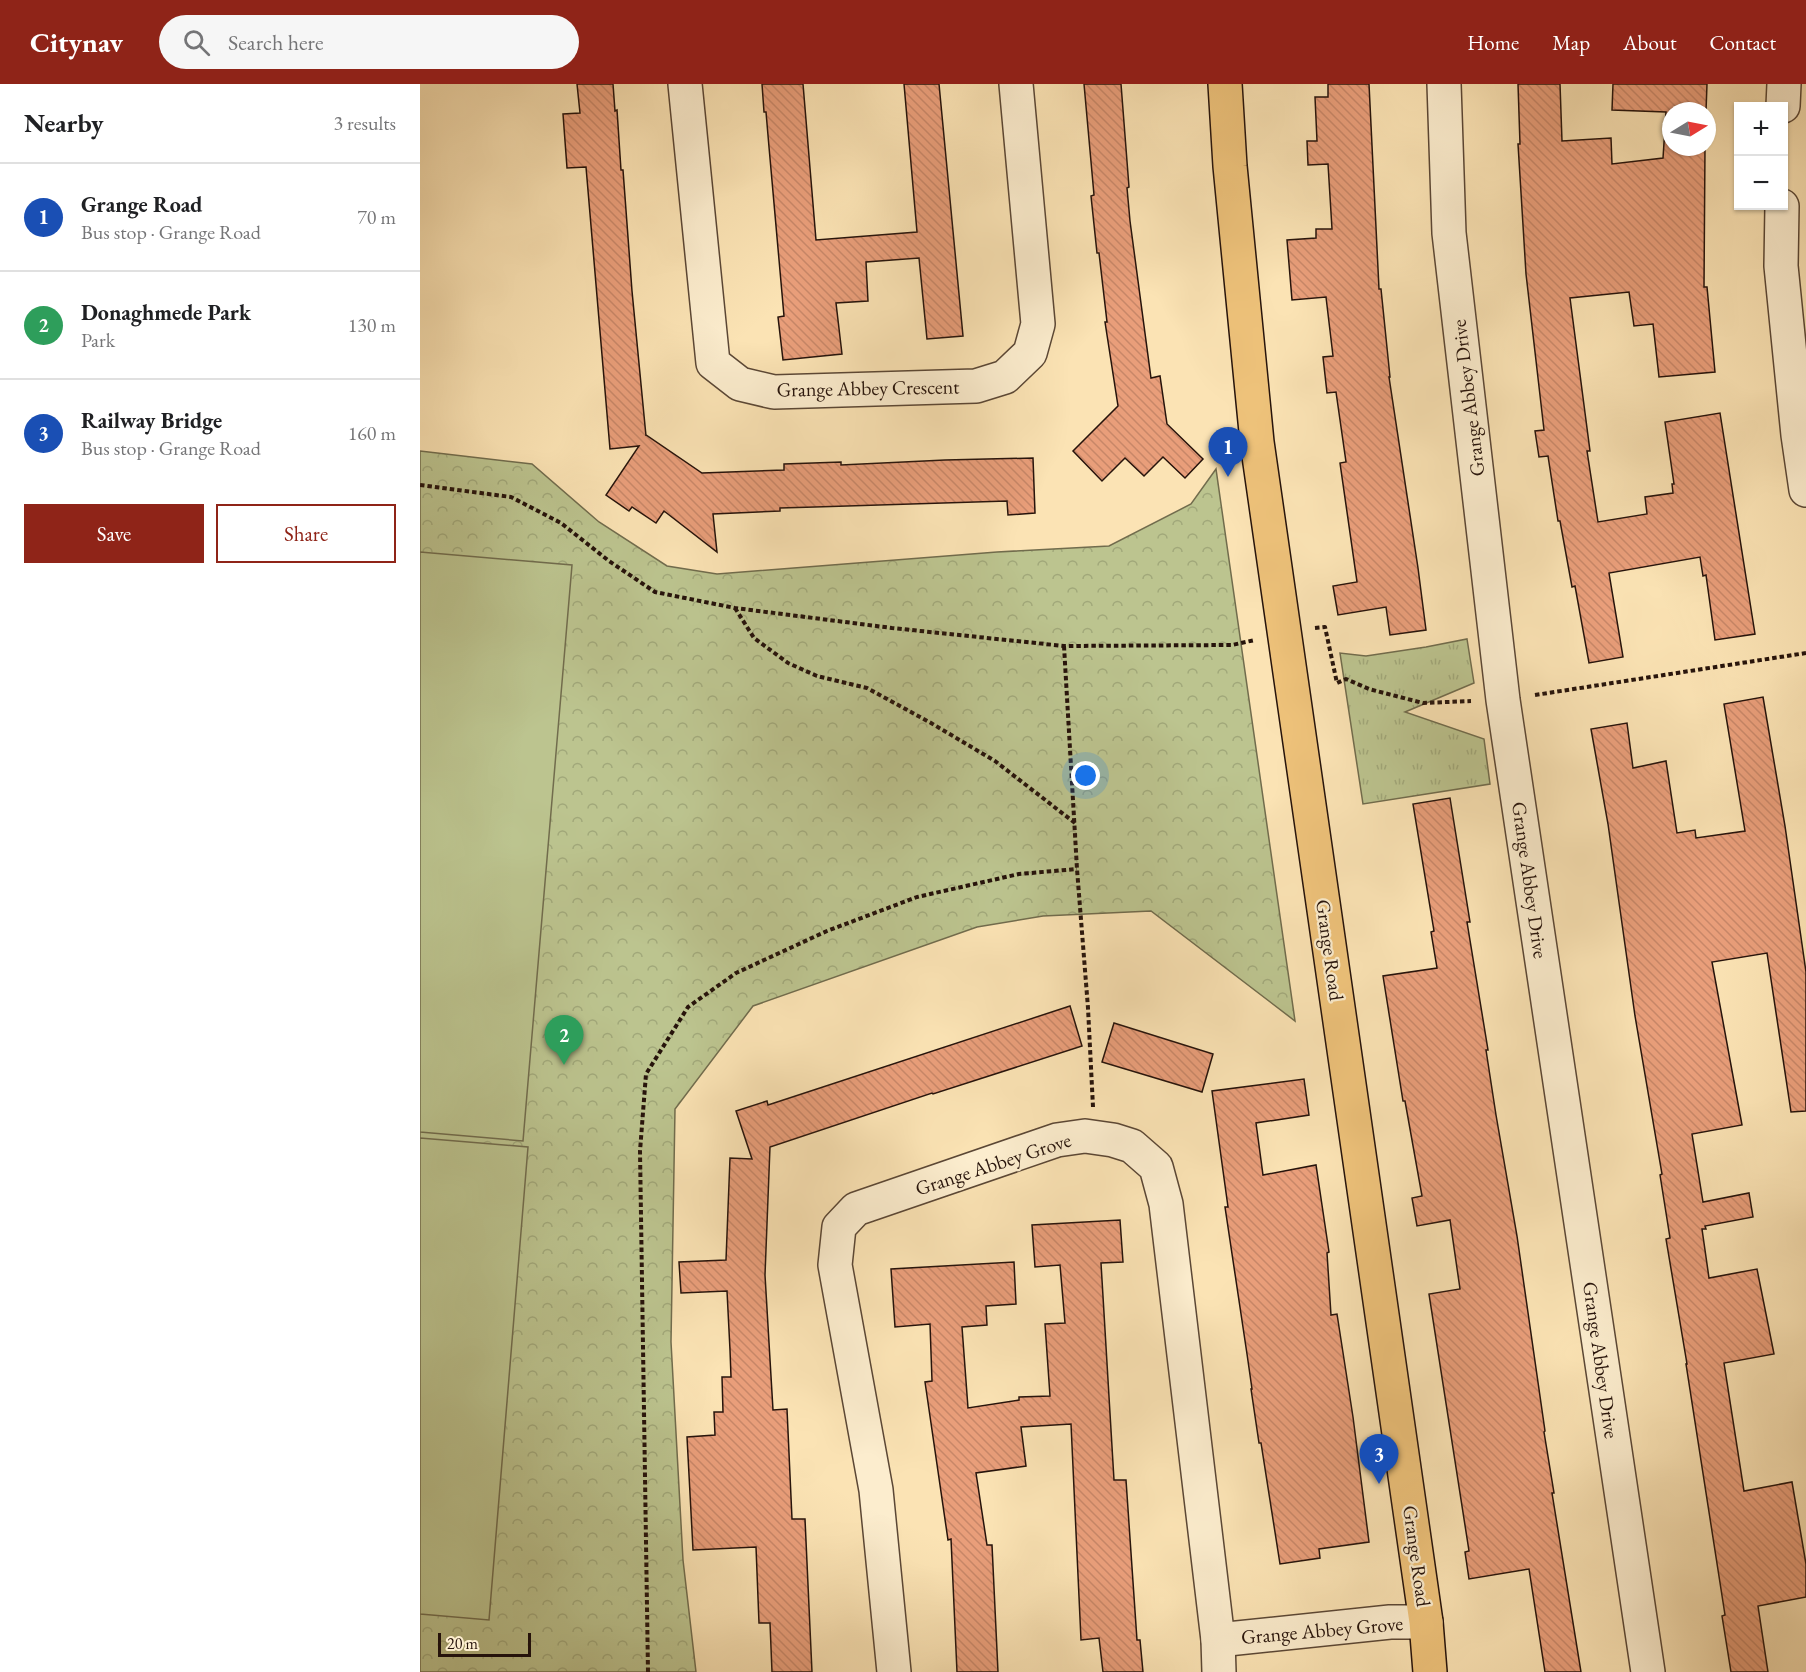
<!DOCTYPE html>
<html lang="en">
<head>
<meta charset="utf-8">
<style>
	:root { --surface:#fff; --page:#f6f6f6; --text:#202124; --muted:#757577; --line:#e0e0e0; --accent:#8f2418 }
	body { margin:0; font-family:"EB Garamond",serif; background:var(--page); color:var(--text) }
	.controls { position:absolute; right:18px; top:18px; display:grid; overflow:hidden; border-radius:0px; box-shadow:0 2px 4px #0004 }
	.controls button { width:54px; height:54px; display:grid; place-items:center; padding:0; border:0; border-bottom:2px solid var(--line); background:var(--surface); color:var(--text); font:30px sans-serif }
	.compass { position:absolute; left:1242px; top:18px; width:54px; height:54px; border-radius:50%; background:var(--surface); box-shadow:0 2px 4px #0004; rotate:80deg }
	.scale { position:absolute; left:18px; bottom:15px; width:93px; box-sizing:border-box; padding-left:6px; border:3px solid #26130b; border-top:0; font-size:16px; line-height:21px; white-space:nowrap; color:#26130b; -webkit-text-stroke:4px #fcedce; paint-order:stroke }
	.you { position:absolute; left:666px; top:692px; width:21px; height:21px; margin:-15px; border:4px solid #fff; border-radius:50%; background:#1a73e8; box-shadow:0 0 0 9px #1a73e833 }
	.badge { display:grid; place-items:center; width:39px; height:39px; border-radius:50%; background:var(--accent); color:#fff; font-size:20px; font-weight:700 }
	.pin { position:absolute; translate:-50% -50px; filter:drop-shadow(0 2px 3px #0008) }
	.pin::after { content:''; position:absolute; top:32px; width:21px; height:18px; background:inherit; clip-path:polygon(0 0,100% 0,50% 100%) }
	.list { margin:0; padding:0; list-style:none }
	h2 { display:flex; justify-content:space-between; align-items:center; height:78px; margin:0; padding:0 24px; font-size:26px }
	h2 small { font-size:20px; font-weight:400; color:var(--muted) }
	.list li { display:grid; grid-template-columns:39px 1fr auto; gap:18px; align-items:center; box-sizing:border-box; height:108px; padding:0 24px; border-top:2px solid var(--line) }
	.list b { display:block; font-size:22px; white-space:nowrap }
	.list p { margin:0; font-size:20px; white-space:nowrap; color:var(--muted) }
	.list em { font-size:20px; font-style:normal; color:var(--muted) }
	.actions { display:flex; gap:12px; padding:18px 24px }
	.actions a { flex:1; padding:14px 0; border:2px solid var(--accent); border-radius:0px; text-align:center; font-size:21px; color:var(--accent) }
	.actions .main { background:var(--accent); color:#fff }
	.icon { flex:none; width:33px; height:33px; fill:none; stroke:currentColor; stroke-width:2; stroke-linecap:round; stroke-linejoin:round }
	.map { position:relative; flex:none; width:1386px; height:1588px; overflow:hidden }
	header { display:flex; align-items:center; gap:36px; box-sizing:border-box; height:84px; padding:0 30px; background:var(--accent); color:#fff }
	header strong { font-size:28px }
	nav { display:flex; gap:33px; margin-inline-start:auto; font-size:21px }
	.search { width:420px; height:54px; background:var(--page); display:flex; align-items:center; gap:15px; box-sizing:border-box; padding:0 21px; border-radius:33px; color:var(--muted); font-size:22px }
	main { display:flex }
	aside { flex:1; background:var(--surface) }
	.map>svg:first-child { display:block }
</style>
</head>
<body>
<header>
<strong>Citynav</strong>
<div class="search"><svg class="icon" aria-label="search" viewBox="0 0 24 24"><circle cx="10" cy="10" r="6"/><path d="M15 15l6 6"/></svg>Search here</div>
<nav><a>Home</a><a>Map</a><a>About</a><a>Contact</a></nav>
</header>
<main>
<aside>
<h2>Nearby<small>3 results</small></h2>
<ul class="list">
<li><span class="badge" style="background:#1a4fb4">1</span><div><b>Grange Road</b><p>Bus stop · Grange Road</p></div><em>70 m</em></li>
<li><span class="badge" style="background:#2e9e5b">2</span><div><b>Donaghmede Park</b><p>Park</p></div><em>130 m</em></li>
<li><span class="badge" style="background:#1a4fb4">3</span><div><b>Railway Bridge</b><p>Bus stop · Grange Road</p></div><em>160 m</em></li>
</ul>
<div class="actions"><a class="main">Save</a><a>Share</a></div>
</aside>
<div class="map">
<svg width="1386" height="1588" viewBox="0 0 1386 1588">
	<defs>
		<pattern id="grass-tufts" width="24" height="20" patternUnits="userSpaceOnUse" patternTransform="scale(1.5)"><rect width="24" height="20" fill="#bcc48f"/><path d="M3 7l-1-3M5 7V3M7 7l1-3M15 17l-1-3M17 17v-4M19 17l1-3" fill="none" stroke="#a1a87a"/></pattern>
		<pattern id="forest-crowns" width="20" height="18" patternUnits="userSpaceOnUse" patternTransform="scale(1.5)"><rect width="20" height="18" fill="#bcc48f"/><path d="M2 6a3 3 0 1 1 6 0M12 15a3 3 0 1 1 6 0" fill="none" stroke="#a1a87a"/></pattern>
		<pattern id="building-back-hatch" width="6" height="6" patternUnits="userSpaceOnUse" patternTransform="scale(1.5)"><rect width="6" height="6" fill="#e99e7a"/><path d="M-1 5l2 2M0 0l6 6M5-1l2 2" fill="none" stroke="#c88768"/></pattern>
	</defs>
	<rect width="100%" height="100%" fill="#fbe3b4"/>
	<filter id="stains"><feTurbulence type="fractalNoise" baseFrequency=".00333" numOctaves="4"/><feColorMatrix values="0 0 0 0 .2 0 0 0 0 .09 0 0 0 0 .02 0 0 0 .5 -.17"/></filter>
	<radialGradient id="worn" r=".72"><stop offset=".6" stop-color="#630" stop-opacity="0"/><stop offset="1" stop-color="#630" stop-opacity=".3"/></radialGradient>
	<path fill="url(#grass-tufts)" stroke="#716c4d" stroke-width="1.5" d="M1047,555l7,44 -69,29 79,27 6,45 -127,20 -23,-151 26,3 60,-9z"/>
	<path fill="url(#forest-crowns)" stroke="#716c4d" stroke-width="1.5" d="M0,367l112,13 67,58 68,44 50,8 280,-22 112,-6 82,-42 25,-35 79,552 -144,-110 -108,5 -66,11 -224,79 -78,103 -4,233 12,218 13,112h-276z"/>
	<g fill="#bcc48f" stroke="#716c4d" stroke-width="1.5">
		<path d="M0,468l152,13 -49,576 -103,-9z"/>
		<path d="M0,1054l108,9 -39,473 -69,-6z"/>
	</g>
	<g fill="url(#building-back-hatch)" stroke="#26130b" stroke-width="1.5">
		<path d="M157,0h36l2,27 2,-1 4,60h2l9,121 14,145v-1l56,38 82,-3v-6l29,-1 28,-1v3l104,-5 88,-2 2,55 -27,2 -1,-14 -192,6 -35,1v3l-67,3 4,38 -53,-41 -8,12 -24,-16 -3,4 -23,-16 33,-49 -29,3 -24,-282 -19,1 -4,-54 17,-1z"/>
		<path d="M342,0h41l13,156 101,-8 -13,-148h35l24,252 -36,3 -8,-81 -53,4 2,39 -32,2 6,51 -59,6 -5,-43 6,-1 -15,-169 -3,-35h-2z"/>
		<path d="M664,0h37l8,103 -2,1 3,33 21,157 9,-2 7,48 36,35 -18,19 -22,-21 -19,19 -19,-18 -23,23 -29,-30 45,-45 -13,-84h2l-8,-69h-2l-6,-57 3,-1z"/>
		<path d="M908,0h41l10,205h2l9,88h-1l29,191 8,62 -36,5 -4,-28 -48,8 -5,-29 24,-4 -17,-119 6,-1 -10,-70 -9,1 -4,-36 10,-1 -7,-59 -34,3 -5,-60 29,-2v-9h16l-4,-65 -20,1 -1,-24h10l-2,-44h13z"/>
		<path d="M1098,0h42l2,57 49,-3 1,26 51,-6 3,-46 -54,-2 1,-26h94l-1,27h-35v36h34l-1,140h3l8,85 -56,5 -6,-53 -19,2 -5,-34 -59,6 20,153h-3l11,71 49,-8 -2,-17 28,-4 -1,-9h2l-9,-62 55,-9 35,221 -40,6 -9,-65 -3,1 -3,-19 -91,16 14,84 -34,6 -14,-77 -3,1 -12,-66h-2l-10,-65 -9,1 -4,-26 9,-1 -18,-156 -8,-130h2z"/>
		<path d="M1343,613l22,129 21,146v139l-15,1 -24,-159 -55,9 30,163 -50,9 11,68 46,-9 4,24 -48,9 1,3h-4l7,49 48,-9 17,85 -50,9 20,128 48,-9 14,82v33l-48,9 10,66h-37l-9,-56 3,-1 -39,-251h1l-21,-125 4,-1 -10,-63 2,-1 -27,-158 -27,-192 -17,-95 36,-6 6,45 33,-7 11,72 18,-3 1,8 49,-7 -21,-127z"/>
		<path d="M1030,714l20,124h-3l21,128h-2l10,65 21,121 28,195 -1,1 10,61h-2l29,179h-36l-16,-103 -60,10 -4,-27 4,-1 -40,-257 31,-5 -10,-69 -33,6 -5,-28 10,-2 -17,-95h-2l-20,-125 54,-8 -6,-36 3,-1 -21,-127z"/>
		<path d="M650,922l12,40 -149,48 -1,-1 -162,54 -5,128 8,135 14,-1 5,110h13l7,153h-40l-2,-49h-11l-3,-76 -63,3 -6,-113 28,-2 -1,-23h9l-1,-35h9l-1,-27 -3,-59 -46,2 -2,-31 47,-2 4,-102 22,1 -16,-48 31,-10 1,4z"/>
		<path d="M694,939l99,31 -11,38 -100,-30z"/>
		<path d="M884,995l5,36 -53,8 7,52 53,-10 13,87 -2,1 4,62 6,-1 16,103 16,125 -50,7 1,9 -40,6 -19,-121h-2l-8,-54h1l-5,-35 -22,-147h3l-16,-116z"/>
		<path d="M700,1136l3,42 -22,1 13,217h12l11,160h3l3,32h-40l-4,-34 -18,2 -10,-216 -50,3 5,39 -50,7 11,72h5l6,127h-41l-6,-133 -3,1 -23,-158 7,-1 -2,-57 -35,3 -4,-58 123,-7 2,42 -30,2 1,19 -25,2 6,81 51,-8v-3l31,-1 -5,-72 20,-1 -5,-58 -25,2 -3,-42z"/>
	</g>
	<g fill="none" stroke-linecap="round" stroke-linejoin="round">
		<defs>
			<g id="minor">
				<path d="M265,0l28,279 27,21 34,8 202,-6 29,-9 25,-24 8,-29 -22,-240"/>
				<path d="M1024,0l5,149 54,467 145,972"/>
				<path d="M1363,22l1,-22"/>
				<path d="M1362,122l-1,60 17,169 8,55"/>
				<path d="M798,1556l172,-18h36"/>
				<path d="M474,1588l-18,-182 -41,-225 4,-38 17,-18 201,-69 28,-4 28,4 19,6 24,21 10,37 52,436 1,32"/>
			</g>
			<path id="major" d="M805,0l5,82 27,276 169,1180 4,50"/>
		</defs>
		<use href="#minor" stroke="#5b4735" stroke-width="36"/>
		<use href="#major" stroke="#26130b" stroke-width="36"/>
		<g stroke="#26130b" stroke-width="4" stroke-dasharray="4.5 3" stroke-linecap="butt">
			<path d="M0,401l91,12 50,26 48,38 46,31 80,16 157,20 172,18 168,-1 23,-5"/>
			<path d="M315,524l19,30 34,25 29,13 50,12 64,35 64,38 80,62"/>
			<path d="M895,544l10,-1 12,56 9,-4 23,10 54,14 48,-2"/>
			<path d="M644,562l13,223 11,139 5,99"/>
			<path d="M1115,611l271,-42"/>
			<path d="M228,1588l-8,-521 6,-77 42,-67 48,-34 91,-42 90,-34 102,-23 58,-5"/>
		</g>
		<use href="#minor" stroke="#fcedce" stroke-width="33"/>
		<use href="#major" stroke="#eec27a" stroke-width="33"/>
	</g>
	<g text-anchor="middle" stroke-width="4.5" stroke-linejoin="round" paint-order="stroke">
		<g font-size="20" fill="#26130b" stroke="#fcedce">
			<text transform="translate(448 304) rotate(-1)" y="7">Grange Abbey Crescent</text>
			<text transform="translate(1048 314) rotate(-97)" y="7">Grange Abbey Drive</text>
			<text transform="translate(1110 796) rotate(82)" y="7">Grange Abbey Drive</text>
			<text transform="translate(910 866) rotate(82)" y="7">Grange Road</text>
			<text transform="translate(573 1080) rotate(-18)" y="7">Grange Abbey Grove</text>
			<text transform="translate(1181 1276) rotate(82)" y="7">Grange Abbey Drive</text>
			<text transform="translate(997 1472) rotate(82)" y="7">Grange Road</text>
			<text transform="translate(902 1546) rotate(-5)" y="7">Grange Abbey Grove</text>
		</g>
	</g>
	<rect width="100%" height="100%" filter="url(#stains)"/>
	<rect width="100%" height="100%" fill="url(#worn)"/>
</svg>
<div class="controls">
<button>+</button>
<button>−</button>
</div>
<svg class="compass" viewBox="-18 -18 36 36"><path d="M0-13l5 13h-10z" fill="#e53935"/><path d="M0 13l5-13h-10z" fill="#757577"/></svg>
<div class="scale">20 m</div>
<div class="you"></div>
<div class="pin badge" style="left:808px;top:393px;background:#1a4fb4">1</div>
<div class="pin badge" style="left:144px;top:981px;background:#2e9e5b">2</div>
<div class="pin badge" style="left:959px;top:1400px;background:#1a4fb4">3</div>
</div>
</main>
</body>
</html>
